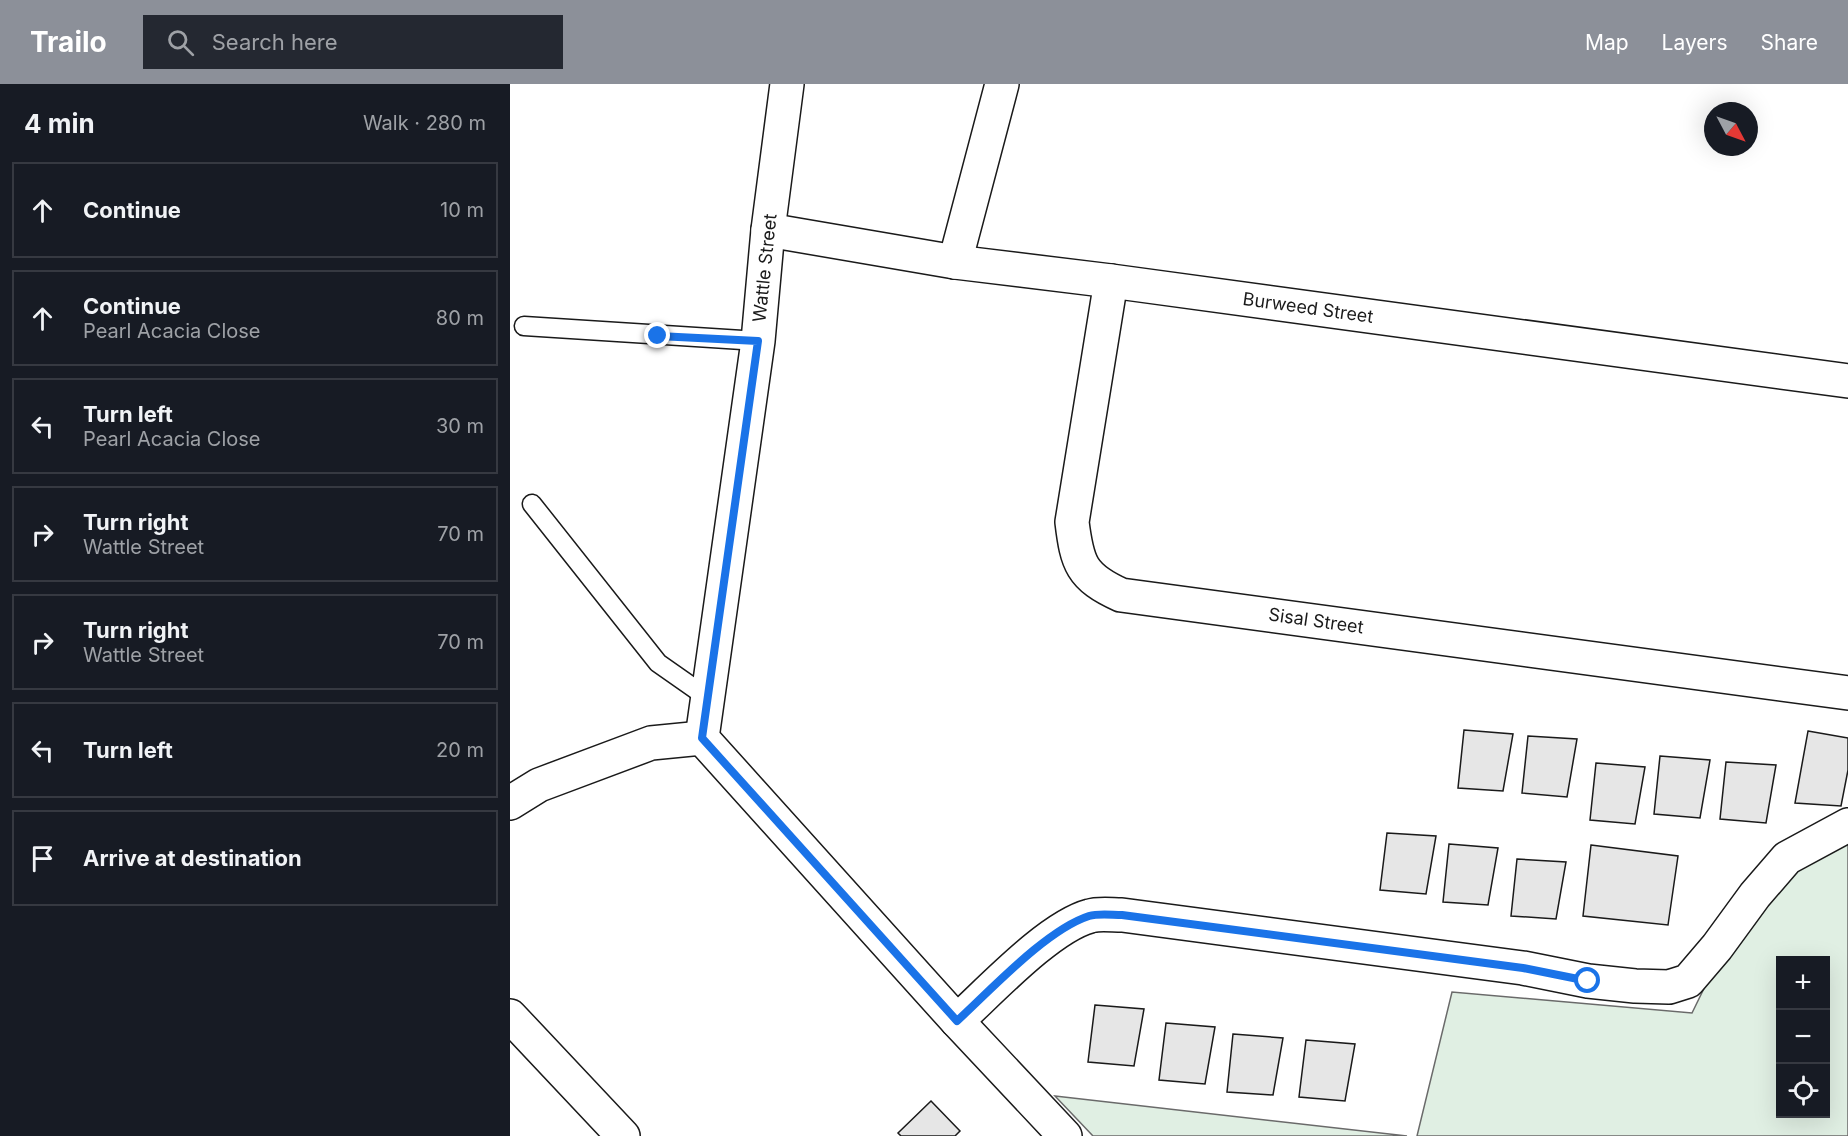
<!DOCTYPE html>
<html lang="en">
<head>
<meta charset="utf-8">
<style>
	:root { --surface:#171b24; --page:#242831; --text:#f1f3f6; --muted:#9ea1a6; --line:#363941; --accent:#8c9099 }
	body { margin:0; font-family:Inter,sans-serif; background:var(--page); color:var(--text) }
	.controls { position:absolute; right:18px; bottom:18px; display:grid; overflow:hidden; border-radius:0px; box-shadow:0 6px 24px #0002 }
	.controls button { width:54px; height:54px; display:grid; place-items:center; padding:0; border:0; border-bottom:2px solid var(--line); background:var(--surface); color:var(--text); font:30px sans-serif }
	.compass { position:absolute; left:1194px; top:18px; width:54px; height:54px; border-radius:50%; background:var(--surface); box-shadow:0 6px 24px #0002; rotate:131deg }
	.stop { position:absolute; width:18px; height:18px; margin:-14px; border:4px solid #1a73e8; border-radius:50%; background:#fff }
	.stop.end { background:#1a73e8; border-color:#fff; box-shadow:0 2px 6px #0008 }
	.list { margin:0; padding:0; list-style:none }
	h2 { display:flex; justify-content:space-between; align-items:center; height:78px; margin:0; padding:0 24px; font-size:26px }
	h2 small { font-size:20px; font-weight:400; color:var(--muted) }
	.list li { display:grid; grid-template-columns:39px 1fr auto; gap:18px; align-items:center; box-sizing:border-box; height:96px; margin:0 12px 12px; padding:0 12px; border:2px solid var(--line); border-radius:0px }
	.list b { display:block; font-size:22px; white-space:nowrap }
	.list p { margin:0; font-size:20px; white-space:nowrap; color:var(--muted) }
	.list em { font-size:20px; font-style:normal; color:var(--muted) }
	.icon { flex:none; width:33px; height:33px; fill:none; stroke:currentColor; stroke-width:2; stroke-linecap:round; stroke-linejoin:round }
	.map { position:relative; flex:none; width:1338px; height:1052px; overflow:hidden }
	header { display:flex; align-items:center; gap:36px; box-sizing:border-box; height:84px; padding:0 30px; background:var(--accent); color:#fff }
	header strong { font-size:28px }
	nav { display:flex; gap:33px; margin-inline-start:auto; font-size:21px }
	.search { width:420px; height:54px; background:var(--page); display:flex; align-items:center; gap:15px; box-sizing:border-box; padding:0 21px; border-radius:0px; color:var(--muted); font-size:22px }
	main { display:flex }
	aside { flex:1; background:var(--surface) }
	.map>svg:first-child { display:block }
</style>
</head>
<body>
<header>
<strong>Trailo</strong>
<div class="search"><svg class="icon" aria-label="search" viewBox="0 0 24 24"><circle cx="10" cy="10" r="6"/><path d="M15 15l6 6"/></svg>Search here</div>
<nav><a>Map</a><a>Layers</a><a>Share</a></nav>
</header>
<main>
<aside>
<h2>4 min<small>Walk · 280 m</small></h2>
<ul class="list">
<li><svg class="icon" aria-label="ahead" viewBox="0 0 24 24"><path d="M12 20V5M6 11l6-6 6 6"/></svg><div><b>Continue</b></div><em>10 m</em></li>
<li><svg class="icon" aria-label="ahead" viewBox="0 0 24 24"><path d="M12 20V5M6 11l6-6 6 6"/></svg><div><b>Continue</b><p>Pearl Acacia Close</p></div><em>80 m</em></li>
<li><svg class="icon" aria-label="left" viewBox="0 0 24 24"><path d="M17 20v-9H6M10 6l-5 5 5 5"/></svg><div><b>Turn left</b><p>Pearl Acacia Close</p></div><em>30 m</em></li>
<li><svg class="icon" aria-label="right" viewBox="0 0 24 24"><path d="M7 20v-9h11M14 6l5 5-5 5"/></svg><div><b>Turn right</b><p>Wattle Street</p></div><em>70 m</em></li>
<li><svg class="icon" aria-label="right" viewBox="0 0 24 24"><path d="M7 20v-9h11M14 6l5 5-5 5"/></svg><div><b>Turn right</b><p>Wattle Street</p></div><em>70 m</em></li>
<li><svg class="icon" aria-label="left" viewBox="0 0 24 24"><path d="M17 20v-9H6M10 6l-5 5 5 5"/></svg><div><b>Turn left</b></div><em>20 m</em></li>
<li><svg class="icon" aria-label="arrive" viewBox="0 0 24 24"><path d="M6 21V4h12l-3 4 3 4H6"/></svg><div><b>Arrive at destination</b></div></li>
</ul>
</aside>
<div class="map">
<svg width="1338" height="1052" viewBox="0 0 1338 1052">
	<rect width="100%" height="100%" fill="#fff"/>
	<g fill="#e0efe3" stroke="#6a6a6a" stroke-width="1.5" fill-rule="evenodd">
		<path d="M1338,751v301h-431l35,-144 240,21 23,-47 91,-110zM1270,876h46v154h-46z"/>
		<path d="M545,1012l352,40h-314z"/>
	</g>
	<g fill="#e6e6e6" stroke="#1a1a1a" stroke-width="1.5">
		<path d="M954,646l49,4 -10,57 -45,-3z"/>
		<path d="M1298,647l40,7v32l-7,36 -46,-3z"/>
		<path d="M1018,652l49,3 -10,58 -45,-4z"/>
		<path d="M1150,672l50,4 -10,58 -46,-4z"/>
		<path d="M1216,678l50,3 -10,58 -46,-4z"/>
		<path d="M1086,679l49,4 -10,57 -45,-4z"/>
		<path d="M877,749l49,3 -10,58 -46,-4z"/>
		<path d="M939,760l49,4 -10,57 -45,-3z"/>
		<path d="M1081,761l87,11 -10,69 -85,-9z"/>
		<path d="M1007,775l49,3 -10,57 -45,-3z"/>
		<path d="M585,921l49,4 -10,57 -46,-4z"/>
		<path d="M656,939l49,4 -10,57 -46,-4z"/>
		<path d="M723,950l50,4 -10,57 -46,-3z"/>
		<path d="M796,956l49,4 -10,57 -46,-4z"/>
		<path d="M421,1017l29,30 -5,5h-54l-3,-3z"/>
	</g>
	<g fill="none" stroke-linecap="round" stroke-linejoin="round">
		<defs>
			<g id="service">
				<path d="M14,242l234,15"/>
				<path d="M22,420l126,159 50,35"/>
			</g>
			<g id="minor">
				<path d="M277,0l-19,146 -10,111 -56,397 255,283 108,115"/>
				<path d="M258,146l187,32 156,19 737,100"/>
				<path d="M445,178l47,-178"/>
				<path d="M601,197l-39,241c5,41 9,55 49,73l727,98"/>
				<path d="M0,719l29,-18 112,-42 51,-5"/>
				<path d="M0,932l113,120"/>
				<path d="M447,937c33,-30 92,-94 133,-105 9,-3 22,-1 32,-1l401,53 65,13 47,5 34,1 19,-6 29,-34 38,-52 32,-37 61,-33"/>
			</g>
		</defs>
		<use href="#service" stroke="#1a1a1a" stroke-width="21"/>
		<use href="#minor" stroke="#1a1a1a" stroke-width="36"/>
		<use href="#service" stroke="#fff" stroke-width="18"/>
		<use href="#minor" stroke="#fff" stroke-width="33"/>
	</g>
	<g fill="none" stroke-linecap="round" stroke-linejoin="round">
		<path stroke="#1a73e8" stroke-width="8" d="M148,252l100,5 -56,397 255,283c34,-31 89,-91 132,-105 10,-3 23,-1 33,-1l401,53 65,13"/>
	</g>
	<g text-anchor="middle" stroke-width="4.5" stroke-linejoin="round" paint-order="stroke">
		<g font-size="18" fill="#1a1a1a" stroke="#fff">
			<text transform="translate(255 184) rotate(-84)" y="6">Wattle Street</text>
			<text transform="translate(798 224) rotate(8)" y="6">Burweed Street</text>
			<text transform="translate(806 537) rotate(8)" y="6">Sisal Street</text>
		</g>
	</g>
</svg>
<div class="controls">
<button>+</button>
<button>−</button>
<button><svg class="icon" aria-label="locate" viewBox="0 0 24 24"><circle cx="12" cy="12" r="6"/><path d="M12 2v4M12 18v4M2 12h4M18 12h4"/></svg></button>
</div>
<svg class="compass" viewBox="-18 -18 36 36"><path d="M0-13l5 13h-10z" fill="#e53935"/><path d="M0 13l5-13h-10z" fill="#9ea1a6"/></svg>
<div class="stop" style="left:1078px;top:897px"></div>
<div class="stop end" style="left:148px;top:252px"></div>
</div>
</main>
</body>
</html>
